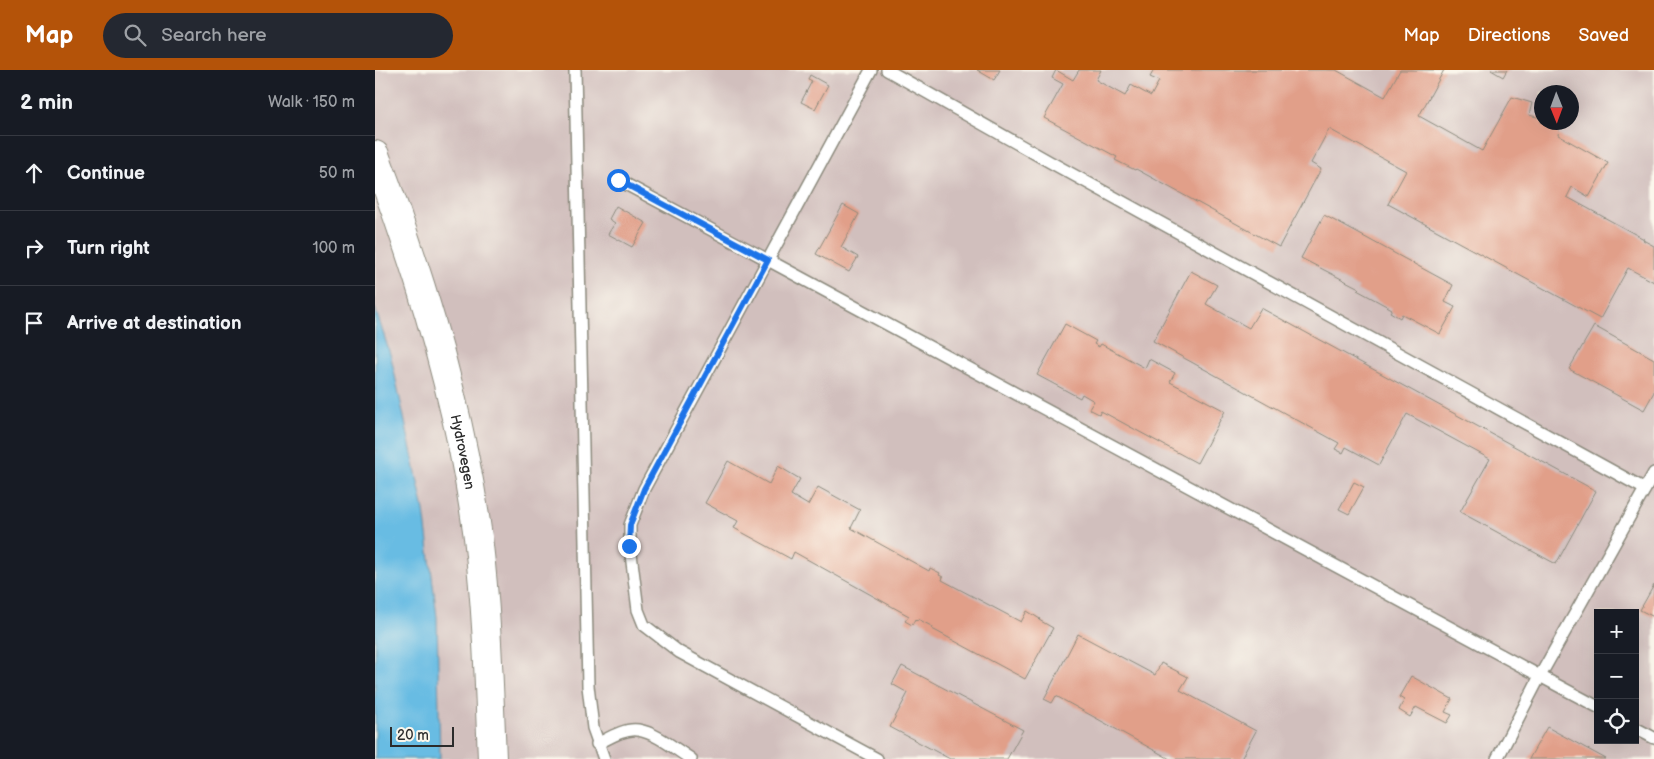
<!DOCTYPE html>
<html lang="en">
<head>
<meta charset="utf-8">
<style>
	:root { --surface:#171b24; --page:#242831; --text:#f1f3f6; --muted:#9ea1a6; --line:#363941; --accent:#b45309 }
	body { margin:0; font-family:"Balsamiq Sans",sans-serif; background:var(--page); color:var(--text) }
	.controls { position:absolute; right:15px; bottom:15px; display:grid; overflow:hidden; border-radius:0px; box-shadow:0 5px 20px #0002 }
	.controls button { width:45px; height:45px; display:grid; place-items:center; padding:0; border:0; border-bottom:1px solid var(--line); background:var(--surface); color:var(--text); font:25px sans-serif }
	.compass { position:absolute; left:1159px; top:15px; width:45px; height:45px; border-radius:50%; background:var(--surface); box-shadow:0 5px 20px #0002; rotate:179deg }
	.scale { position:absolute; left:15px; bottom:12px; width:64px; box-sizing:border-box; padding-left:5px; border:2px solid #2b2b2b; border-top:0; font-size:14px; line-height:18px; white-space:nowrap; color:#2b2b2b; -webkit-text-stroke:4px #fbf7ec; paint-order:stroke }
	.stop { position:absolute; width:15px; height:15px; margin:-11px; border:4px solid #1a73e8; border-radius:50%; background:#fff }
	.stop.end { background:#1a73e8; border-color:#fff; box-shadow:0 1px 5px #0008 }
	.list { margin:0; padding:0; list-style:none }
	h2 { display:flex; justify-content:space-between; align-items:center; height:65px; margin:0; padding:0 20px; font-size:21px }
	h2 small { font-size:16px; font-weight:400; color:var(--muted) }
	.list li { display:grid; grid-template-columns:32px 1fr auto; gap:15px; align-items:center; box-sizing:border-box; height:75px; padding:0 20px; border-top:1px solid var(--line) }
	.list b { display:block; font-size:19px; white-space:nowrap }
	.list em { font-size:16px; font-style:normal; color:var(--muted) }
	.icon { flex:none; width:28px; height:28px; fill:none; stroke:currentColor; stroke-width:2; stroke-linecap:round; stroke-linejoin:round }
	.map { position:relative; flex:none; width:1279px; height:689px; overflow:hidden }
	header { display:flex; align-items:center; gap:30px; box-sizing:border-box; height:70px; padding:0 25px; background:var(--accent); color:#fff }
	header strong { font-size:24px }
	nav { display:flex; gap:28px; margin-inline-start:auto; font-size:18px }
	.search { width:350px; height:45px; background:var(--page); display:flex; align-items:center; gap:12px; box-sizing:border-box; padding:0 18px; border-radius:28px; color:var(--muted); font-size:19px }
	main { display:flex }
	aside { flex:1; background:var(--surface) }
	.map>svg:first-child { display:block }
</style>
</head>
<body>
<header>
<strong>Map</strong>
<div class="search"><svg class="icon" aria-label="search" viewBox="0 0 24 24"><circle cx="10" cy="10" r="6"/><path d="M15 15l6 6"/></svg>Search here</div>
<nav><a>Map</a><a>Directions</a><a>Saved</a></nav>
</header>
<main>
<aside>
<h2>2 min<small>Walk · 150 m</small></h2>
<ul class="list">
<li><svg class="icon" aria-label="ahead" viewBox="0 0 24 24"><path d="M12 20V5M6 11l6-6 6 6"/></svg><div><b>Continue</b></div><em>50 m</em></li>
<li><svg class="icon" aria-label="right" viewBox="0 0 24 24"><path d="M7 20v-9h11M14 6l5 5-5 5"/></svg><div><b>Turn right</b></div><em>100 m</em></li>
<li><svg class="icon" aria-label="arrive" viewBox="0 0 24 24"><path d="M6 21V4h12l-3 4 3 4H6"/></svg><div><b>Arrive at destination</b></div></li>
</ul>
</aside>
<div class="map">
<svg width="1279" height="689" viewBox="0 0 1279 689">
	<rect width="100%" height="100%" fill="#fbf7ec"/>
	<filter id="ink" filterUnits="userSpaceOnUse"><feTurbulence type="fractalNoise" baseFrequency=".02" numOctaves="2"/><feDisplacementMap in="SourceGraphic" scale="10" xChannelSelector="R" yChannelSelector="G"/><feConvolveMatrix kernelMatrix="1 2 1 2 8 2 1 2 1" color-interpolation-filters="sRGB"/></filter>
	<filter id="wash" filterUnits="userSpaceOnUse"><feTurbulence type="fractalNoise" baseFrequency=".0096" numOctaves="4" result="noise"/><feDisplacementMap in="SourceGraphic" scale="20" xChannelSelector="R" yChannelSelector="G"/><feGaussianBlur stdDeviation="1.12" result="paint"/><feColorMatrix in="noise" values="0 0 0 0 0 0 0 0 0 0 0 0 0 0 0 0 0 1.4 0 .05"/><feComposite in="paint" operator="in"/></filter>
	<g filter="url(#wash)">
		<rect width="100%" height="100%" fill="#eee9cf"/>
		<path fill="#d1bfbd" fill-rule="evenodd" d="M0,0h1279v689h-1214l-3,-142 -13,-107 -33,-153 -16,-49zM1166,22h30v30h-30zM1223,543h37v127h-37z"/>
		<path fill="#67bce3" stroke="#497487" d="M0,238l16,49 33,153 13,107 3,142h-65z"/>
		<g id="blocks">
			<g fill="#e19f89">
				<path d="M602,0h23l-6,10z"/>
				<path d="M681,0l17,10 6,-10h22l-5,10 29,16 6,-11 20,11 8,-15 -9,-4 4,-7h182l49,27 15,-27h44l-25,46 63,35 30,-54 20,6 -3,12 12,3v4l19,2 -2,11 50,28 -19,34 -17,-10 -5,10 77,42 -1,1 11,6v36l-26,-14 -28,51 -212,-115 18,-33 -77,-42 -18,34 10,6 -42,78 -143,-78 -1,1 -20,-10 2,-3 -73,-39 19,-34 -11,-6z"/>
				<path d="M1116,0h16l-4,7z"/>
				<path d="M435,5l18,10 -13,24 -14,-7 11,-21 -4,-2z"/>
				<path d="M468,135l16,9 -18,33 17,10 -9,15 -33,-18z"/>
				<path d="M241,136l30,17 -14,24 -24,-13 7,-11 -6,-4z"/>
				<path d="M949,145l129,70 -8,17 10,5 -15,27 -38,-20 -2,4 -10,-6 2,-3 -35,-19 2,-2 -58,-30z"/>
				<path d="M816,201l26,14 -11,19 43,24 12,-20 335,183 -40,73 -96,-52 30,-53 -83,-45 -28,51 -33,-18 -3,6 -8,-4 4,-6 -186,-102z"/>
				<path d="M690,254l31,17 -2,3 5,3 2,-3 44,24 4,-9 26,14 -5,9 55,29 -28,52 -96,-52 -2,3 -10,-5 5,-8 -12,-7 -2,4 -43,-23z"/>
				<path d="M1219,256l60,33v33l-10,18 -75,-41z"/>
				<path d="M353,391l41,23 9,-18 22,13 -9,16 17,10 10,-18 42,23 -9,18 78,43 1,-3 10,5 -1,2 4,2 -1,3 79,42 6,-11 13,8 -1,1 14,8 -28,51 -89,-48 -4,-2 1,-2 -15,-8 -1,2 -2,-2 -3,6 -7,-4 4,-5 -115,-64 -3,7 -57,-31 4,-7 -33,-18z"/>
				<path d="M979,412l10,5 -15,27 -10,-5z"/>
				<path d="M1279,515v32l-14,-7z"/>
				<path d="M703,564l77,41 6,-12 27,14 -8,13 76,41 -15,28h-71l-114,-63 -4,7 -8,-4z"/>
				<path d="M527,596l121,64 -16,29h-57l-60,-32 18,-34 -16,-9z"/>
				<path d="M1036,606l41,23 -7,13 7,3 -5,8 -31,-16 -6,10 -11,-7 5,-10 -5,-3z"/>
				<path d="M1172,657l59,32h-77z"/>
			</g>
		</g>
	</g>
	<g filter="url(#ink)">
		<use href="#blocks" fill-opacity="0" stroke="#8c8a7d" stroke-width="1"/>
		<g fill="none" stroke-linecap="round" stroke-linejoin="round">
			<defs>
				<g id="service">
					<path d="M200,0l13,616 5,42 11,31"/>
					<path d="M496,0l-103,190 772,416 -43,83"/>
					<path d="M512,0l163,92 595,327 -105,187 58,31"/>
					<path d="M243,110l150,80 -124,229 -14,36v21l8,64 6,15 35,27 198,107"/>
					<path d="M1270,419l9,-16"/>
					<path d="M1260,658l19,10"/>
					<path d="M222,674c12,-6 28,-16 41,-14 19,3 37,19 53,29"/>
				</g>
				<g id="tertiary">
					<path id="s1" d="M0,85c47,123 85,251 103,382 9,73 11,148 14,222"/>
				</g>
			</defs>
			<use href="#service" stroke="#8c8a7d" stroke-width="14"/>
			<use href="#tertiary" stroke="#8c8a7d" stroke-width="30"/>
			<use href="#service" stroke="#fff" stroke-width="11"/>
			<use href="#tertiary" stroke="#fff" stroke-width="28"/>
		</g>
	</g>
	<g fill="none" stroke-linecap="round" stroke-linejoin="round" filter="url(#ink)">
		<path stroke="#1a73e8" stroke-width="6" d="M243,110l150,80 -124,229 -14,36 -1,21"/>
	</g>
	<g text-anchor="middle" stroke-width="4" stroke-linejoin="round" paint-order="stroke">
		<g font-size="14" fill="#2b2b2b" stroke="#fbf7ec">
			<text dy="5" stroke="none"><textPath href="#s1" startOffset="310">Hydrovegen</textPath></text>
		</g>
	</g>
</svg>
<div class="controls">
<button>+</button>
<button>−</button>
<button><svg class="icon" aria-label="locate" viewBox="0 0 24 24"><circle cx="12" cy="12" r="6"/><path d="M12 2v4M12 18v4M2 12h4M18 12h4"/></svg></button>
</div>
<svg class="compass" viewBox="-18 -18 36 36"><path d="M0-13l5 13h-10z" fill="#e53935"/><path d="M0 13l5-13h-10z" fill="#9ea1a6"/></svg>
<div class="scale">20 m</div>
<div class="stop" style="left:243px;top:110px"></div>
<div class="stop end" style="left:254px;top:476px"></div>
</div>
</main>
</body>
</html>
